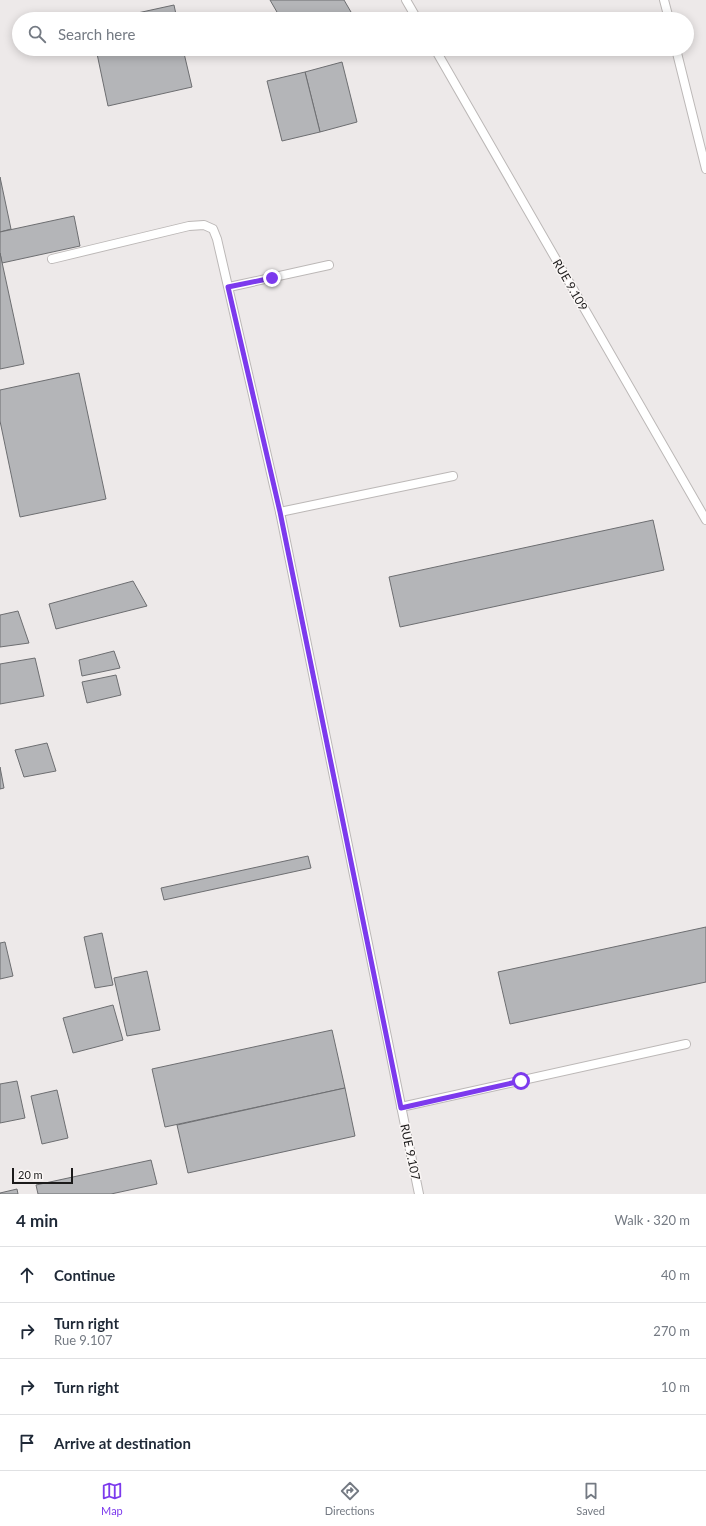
<!DOCTYPE html>
<html lang="en">
<head>
<meta charset="utf-8">
<style>
	:root { --surface:#fff; --page:#f2f2f3; --text:#1f2937; --muted:#747a83; --line:#e0e1e3; --accent:#7c3aed }
	body { margin:0; font-family:Lato,sans-serif; background:var(--page); color:var(--text) }
	.scale { position:absolute; left:12px; bottom:10px; width:61px; box-sizing:border-box; padding-left:4px; border:2px solid #1b1a1a; border-top:0; font-size:11px; line-height:14px; white-space:nowrap; color:#1b1a1a; -webkit-text-stroke:3px #fbf7f6; paint-order:stroke }
	.stop { position:absolute; width:12px; height:12px; margin:-9px; border:3px solid #7c3aed; border-radius:50%; background:#fff }
	.stop.end { background:#7c3aed; border-color:#fff; box-shadow:0 1px 4px #0008 }
	.list { margin:0; padding:0; list-style:none }
	h2 { display:flex; justify-content:space-between; align-items:center; height:52px; margin:0; padding:0 16px; font-size:17px }
	h2 small { font-size:13px; font-weight:400; color:var(--muted) }
	.list li { display:grid; grid-template-columns:26px 1fr auto; gap:12px; align-items:center; box-sizing:border-box; height:56px; padding:0 16px; border-top:1px solid var(--line) }
	.list b { display:block; font-size:15px; white-space:nowrap }
	.list p { margin:0; font-size:13px; white-space:nowrap; color:var(--muted) }
	.list em { font-size:13px; font-style:normal; color:var(--muted) }
	.icon { flex:none; width:22px; height:22px; fill:none; stroke:currentColor; stroke-width:2; stroke-linecap:round; stroke-linejoin:round }
	.map { position:relative; flex:none; width:706px; height:1194px; overflow:hidden }
	.search { position:absolute; background:var(--surface); box-shadow:0 2px 10px #0003; left:12px; right:12px; top:12px; height:44px; display:flex; align-items:center; gap:10px; box-sizing:border-box; padding:0 14px; border-radius:22px; color:var(--muted); font-size:15px }
	.sheet { height:276px; background:var(--surface) }
	nav { display:flex; justify-content:space-around; align-items:center; box-sizing:border-box; height:56px; border-top:1px solid var(--line); background:var(--surface); font-size:11px; color:var(--muted) }
	nav a { display:grid; justify-items:center; gap:2px }
	nav .on { color:var(--accent) }
	.map>svg:first-child { display:block }
</style>
</head>
<body>
<div class="map">
<svg width="706" height="1194" viewBox="0 0 706 1194">
	<rect width="100%" height="100%" fill="#ede9e9"/>
	<g fill="#b4b5b8" stroke="#6d6e71">
		<path d="M270,0h74l7,12 -12,7h-58z"/>
		<path d="M174,5l3,14h-67z"/>
		<path d="M96,49h87l9,38 -84,19z"/>
		<path d="M342,62l15,60 -37,10 -15,-60z"/>
		<path d="M305,72l15,60 -38,9 -15,-60z"/>
		<path d="M0,177l11,52 -11,3z"/>
		<path d="M74,216l6,30 -78,17 -2,-10v-21z"/>
		<path d="M0,253l24,111 -24,5z"/>
		<path d="M79,373l27,126 -86,18 -20,-96v-31z"/>
		<path d="M653,520l11,50 -264,57 -11,-50z"/>
		<path d="M133,581l14,25 -91,23 -7,-25z"/>
		<path d="M18,611l11,32 -29,4v-32z"/>
		<path d="M114,651l6,17 -38,8 -3,-16z"/>
		<path d="M35,658l9,38 -44,8v-40z"/>
		<path d="M116,675l5,20 -34,8 -5,-21z"/>
		<path d="M47,743l9,28 -32,6 -9,-27z"/>
		<path d="M0,767l4,21 -4,1z"/>
		<path d="M308,856l3,12 -147,32 -3,-12z"/>
		<path d="M706,927v55l-196,42 -12,-52z"/>
		<path d="M102,933l11,52 -18,3 -11,-51z"/>
		<path d="M5,942l8,34 -13,3v-36z"/>
		<path d="M147,971l13,59 -33,6 -13,-58z"/>
		<path d="M113,1005l10,35 -50,13 -10,-35z"/>
		<path d="M332,1030l13,58 -180,39 -13,-58z"/>
		<path d="M17,1081l8,37 -25,5v-39z"/>
		<path d="M345,1088l10,48 -167,37 -11,-48z"/>
		<path d="M57,1090l11,48 -26,6 -11,-48z"/>
		<path d="M151,1160l6,24 -46,10h-73l-2,-9z"/>
		<path d="M17,1189l1,5h-18v-1z"/>
	</g>
	<g fill="none" stroke-linecap="round" stroke-linejoin="round">
		<defs>
			<g id="lane">
				<path d="M406,0l11,19"/>
				<path d="M664,0l5,19"/>
				<path d="M435,49l271,471"/>
				<path d="M676,49l30,120"/>
				<path d="M52,259l137,-33 15,-1 9,4 4,10 63,273 139,682"/>
				<path d="M229,287l100,-22"/>
				<path d="M280,512l173,-36"/>
				<path d="M401,1107l285,-63"/>
			</g>
		</defs>
		<use href="#lane" stroke="#bcb8b7" stroke-width="10"/>
		<use href="#lane" stroke="#fff" stroke-width="8"/>
	</g>
	<g fill="none" stroke-linecap="round" stroke-linejoin="round">
		<path stroke="#7c3aed" stroke-width="5" d="M272,278l-44,9 52,225 121,596 120,-27"/>
	</g>
	<g text-anchor="middle" stroke-width="3" stroke-linejoin="round" paint-order="stroke">
		<g font-size="12" fill="#1b1a1a" stroke="#fbf7f6">
			<text transform="translate(570 285) rotate(60)" y="4">RUE 9.109</text>
			<text transform="translate(410 1152) rotate(78)" y="4">RUE 9.107</text>
		</g>
	</g>
</svg>
<div class="scale">20 m</div>
<div class="stop" style="left:521px;top:1081px"></div>
<div class="stop end" style="left:272px;top:278px"></div>
<div class="search"><svg class="icon" aria-label="search" viewBox="0 0 24 24"><circle cx="10" cy="10" r="6"/><path d="M15 15l6 6"/></svg>Search here</div>
</div>
<section class="sheet">
<h2>4 min<small>Walk · 320 m</small></h2>
<ul class="list">
<li><svg class="icon" aria-label="ahead" viewBox="0 0 24 24"><path d="M12 20V5M6 11l6-6 6 6"/></svg><div><b>Continue</b></div><em>40 m</em></li>
<li><svg class="icon" aria-label="right" viewBox="0 0 24 24"><path d="M7 20v-9h11M14 6l5 5-5 5"/></svg><div><b>Turn right</b><p>Rue 9.107</p></div><em>270 m</em></li>
<li><svg class="icon" aria-label="right" viewBox="0 0 24 24"><path d="M7 20v-9h11M14 6l5 5-5 5"/></svg><div><b>Turn right</b></div><em>10 m</em></li>
<li><svg class="icon" aria-label="arrive" viewBox="0 0 24 24"><path d="M6 21V4h12l-3 4 3 4H6"/></svg><div><b>Arrive at destination</b></div></li>
</ul>
</section>
<nav>
<a class="on"><svg class="icon" aria-label="map" viewBox="0 0 24 24"><path d="M3 6l6-2 6 2 6-2v14l-6 2-6-2-6 2zM9 4v14M15 6v14"/></svg>Map</a>
<a><svg class="icon" aria-label="directions" viewBox="0 0 24 24"><path d="M12 3l9 9-9 9-9-9zM9 14v-3h6M13 9l2 2-2 2"/></svg>Directions</a>
<a><svg class="icon" aria-label="saved" viewBox="0 0 24 24"><path d="M7 4h10v16l-5-4-5 4z"/></svg>Saved</a>
</nav>
</body>
</html>
